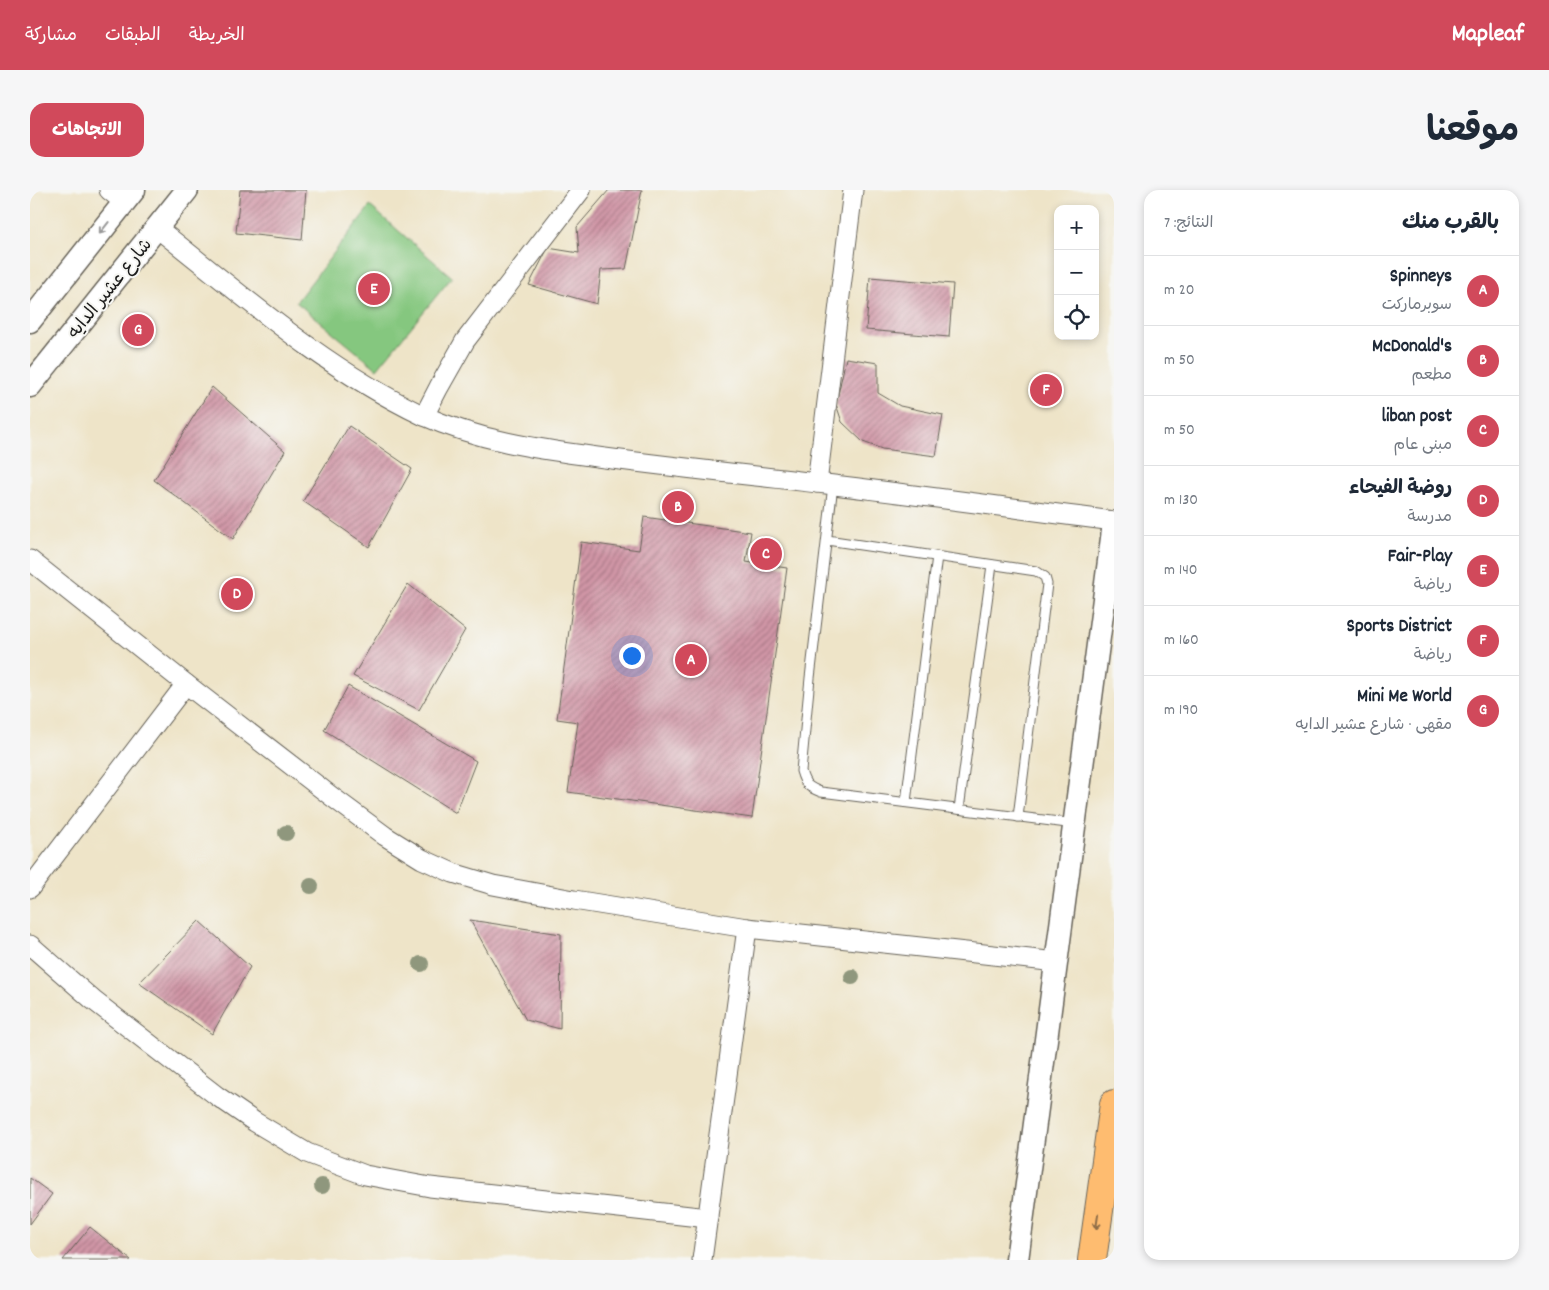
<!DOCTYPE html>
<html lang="ar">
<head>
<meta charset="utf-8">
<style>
	:root { --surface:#fff; --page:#f6f6f7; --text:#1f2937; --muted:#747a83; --line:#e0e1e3; --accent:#d1495b }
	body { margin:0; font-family:Dekko,"Playpen Sans Arabic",sans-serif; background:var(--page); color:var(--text); direction:rtl }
	.controls { position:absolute; right:15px; top:15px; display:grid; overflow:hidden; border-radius:10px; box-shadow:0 2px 8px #0003 }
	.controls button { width:45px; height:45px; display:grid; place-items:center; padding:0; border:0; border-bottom:1px solid var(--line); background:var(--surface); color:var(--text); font:25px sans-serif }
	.you { position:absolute; left:601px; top:465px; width:18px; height:18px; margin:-12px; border:4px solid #fff; border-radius:50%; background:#1a73e8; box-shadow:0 0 0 8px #1a73e833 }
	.badge { display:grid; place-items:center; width:32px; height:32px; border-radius:50%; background:var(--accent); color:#fff; font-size:16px; font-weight:700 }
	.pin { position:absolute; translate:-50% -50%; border:2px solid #fff; box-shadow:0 1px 5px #0006 }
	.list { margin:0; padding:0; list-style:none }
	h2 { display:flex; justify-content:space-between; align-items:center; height:65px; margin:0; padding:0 20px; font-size:21px }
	h2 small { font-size:16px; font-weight:400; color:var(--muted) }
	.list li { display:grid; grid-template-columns:32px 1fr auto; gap:15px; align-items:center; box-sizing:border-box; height:70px; padding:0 20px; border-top:1px solid var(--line) }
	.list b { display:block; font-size:19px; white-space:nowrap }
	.list p { margin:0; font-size:16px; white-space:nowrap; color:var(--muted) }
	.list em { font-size:16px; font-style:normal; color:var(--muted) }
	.icon { flex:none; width:28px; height:28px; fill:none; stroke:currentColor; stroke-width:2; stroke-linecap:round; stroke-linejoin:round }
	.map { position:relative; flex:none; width:1084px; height:1070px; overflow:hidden; direction:ltr; border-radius:15px }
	header { display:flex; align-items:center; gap:30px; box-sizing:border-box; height:70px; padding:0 25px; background:var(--accent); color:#fff }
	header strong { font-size:24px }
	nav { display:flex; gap:28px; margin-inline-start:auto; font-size:18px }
	.intro { display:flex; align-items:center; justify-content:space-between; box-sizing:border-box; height:120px; padding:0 30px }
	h1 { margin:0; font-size:35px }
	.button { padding:12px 22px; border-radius:15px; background:var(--accent); color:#fff; font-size:18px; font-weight:700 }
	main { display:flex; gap:30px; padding:0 30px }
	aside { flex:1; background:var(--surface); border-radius:15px; box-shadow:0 2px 8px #0003 }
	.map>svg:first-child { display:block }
</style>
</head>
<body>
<header>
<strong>Mapleaf</strong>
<nav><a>الخريطة</a><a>الطبقات</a><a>مشاركة</a></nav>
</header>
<div class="intro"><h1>موقعنا</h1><a class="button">الاتجاهات</a></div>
<main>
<aside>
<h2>بالقرب منك<small>النتائج: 7</small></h2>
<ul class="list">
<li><span class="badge">A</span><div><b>Spinneys</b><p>سوبرماركت</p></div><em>20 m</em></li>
<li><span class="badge">B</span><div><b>McDonald's</b><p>مطعم</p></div><em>50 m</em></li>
<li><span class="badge">C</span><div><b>liban post</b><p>مبنى عام</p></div><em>50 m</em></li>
<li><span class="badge">D</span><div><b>روضة الفيحاء</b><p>مدرسة</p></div><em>130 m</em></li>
<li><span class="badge">E</span><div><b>Fair-Play</b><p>رياضة</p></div><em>140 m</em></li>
<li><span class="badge">F</span><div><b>Sports District</b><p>رياضة</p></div><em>160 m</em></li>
<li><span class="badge">G</span><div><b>Mini Me World</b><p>مقهى · شارع عشير الدايه</p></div><em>190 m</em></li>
</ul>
</aside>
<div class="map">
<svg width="1084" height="1070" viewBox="0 0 1084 1070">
	<defs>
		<pattern id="building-hatch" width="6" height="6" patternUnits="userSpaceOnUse" patternTransform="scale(1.25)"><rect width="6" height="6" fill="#d095a6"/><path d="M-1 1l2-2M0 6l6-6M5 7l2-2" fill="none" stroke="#a87986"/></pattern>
	</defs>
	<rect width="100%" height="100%" fill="#f6f6f2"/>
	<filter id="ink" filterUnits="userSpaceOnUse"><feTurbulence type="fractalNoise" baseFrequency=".02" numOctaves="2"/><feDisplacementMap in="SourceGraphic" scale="10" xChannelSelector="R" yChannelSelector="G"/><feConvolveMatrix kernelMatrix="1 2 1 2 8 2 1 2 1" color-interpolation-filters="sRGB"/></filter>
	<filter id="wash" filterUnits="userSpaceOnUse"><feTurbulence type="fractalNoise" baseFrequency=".0096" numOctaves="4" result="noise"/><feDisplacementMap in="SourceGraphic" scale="20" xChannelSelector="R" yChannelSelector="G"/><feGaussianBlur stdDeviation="1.12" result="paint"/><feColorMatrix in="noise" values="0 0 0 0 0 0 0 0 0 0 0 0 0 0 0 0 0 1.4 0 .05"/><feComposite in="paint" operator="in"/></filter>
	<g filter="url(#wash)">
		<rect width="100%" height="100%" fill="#eee4c8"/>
		<path fill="#85c77f" stroke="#50724e" d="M340,16l82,71 -75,92 -81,-67z"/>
		<g id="blocks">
			<g fill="url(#building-hatch)">
				<path d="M210,0h66l-4,50 -66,-7z"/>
				<path d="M579,0h33l-16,79 -25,1 -4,34 -68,-19 19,-37 31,5 -2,-26z"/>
				<path d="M840,87l83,7 -4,53 -83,-7z"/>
				<path d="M816,168l32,5v30l22,13 43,9 -7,41 -54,-7 -19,-7 -21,-20 -6,-18z"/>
				<path d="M182,197l73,64 -52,88 -79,-59z"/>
				<path d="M319,236l63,43 -43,78 -66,-46z"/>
				<path d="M614,327l107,15 -5,30 41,6 -35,250 -184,-26 10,-70 -21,-3 24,-177 58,8z"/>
				<path d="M378,394l57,46 -46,80 -66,-34z"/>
				<path d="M318,496l128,75 -20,52 -132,-83z"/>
				<path d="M440,730l91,14 -1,95 -34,-9z"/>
				<path d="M169,731l51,46 -38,67 -73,-51z"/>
				<path d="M0,988l22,16 -22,30z"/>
				<path d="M60,1037l41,33h-68z"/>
			</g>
		</g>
	</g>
	<g filter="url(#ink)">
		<use href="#blocks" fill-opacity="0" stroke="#666258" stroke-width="1"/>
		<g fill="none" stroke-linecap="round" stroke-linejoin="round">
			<defs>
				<g id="service">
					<path d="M803,295l-23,193 -9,93c4,14 7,16 20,21l254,32"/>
					<path d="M797,350l209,31 9,6 2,7 -29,233"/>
					<path d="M876,612l31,-246"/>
					<path d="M929,619l33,-244"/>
				</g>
				<g id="minor">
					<path d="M79,0l15,12"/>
					<path d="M127,38c85,67 167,140 265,187 55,25 115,34 175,42 53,7 105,13 159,19 119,13 239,30 358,45"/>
					<path d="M394,226l15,-29 26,-46 116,-151"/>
					<path d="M787,293l36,-293"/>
					<path d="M0,370l156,124 145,112 54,40 37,23 31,14 40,12 81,15 173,28 310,34"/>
					<path d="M0,698l156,-204"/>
					<path d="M0,755l63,55 124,96 38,26 52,31 58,22 65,12 278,31"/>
					<path d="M672,1070l45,-332"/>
				</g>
				<g id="tertiary">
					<path d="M0,131l104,-131"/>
					<path d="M0,196l157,-196"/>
					<path d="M987,1070l97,-737"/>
				</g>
				<path id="motorway" d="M1062,1070l22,-156"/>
			</defs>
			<use href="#service" stroke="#666258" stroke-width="11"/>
			<use href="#minor" stroke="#666258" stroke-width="21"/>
			<use href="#tertiary" stroke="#666258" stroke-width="25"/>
			<use href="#motorway" stroke="#666258" stroke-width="30"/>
			<use href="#service" stroke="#fff" stroke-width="9"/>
			<use href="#minor" stroke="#fff" stroke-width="19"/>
			<use href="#tertiary" stroke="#fff" stroke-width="22"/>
			<use href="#motorway" stroke="#febc70" stroke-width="28"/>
		</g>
		<g fill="#8f977d">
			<circle cx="256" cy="643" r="8"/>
			<circle cx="281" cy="696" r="8"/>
			<circle cx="391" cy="774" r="8"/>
			<circle cx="822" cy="787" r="8"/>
			<circle cx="292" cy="996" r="8"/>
		</g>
		<defs><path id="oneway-shaft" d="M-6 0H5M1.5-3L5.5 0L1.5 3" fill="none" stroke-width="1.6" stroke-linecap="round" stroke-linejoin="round" transform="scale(1.25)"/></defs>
		<use stroke="#999" href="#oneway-shaft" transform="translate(74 38) rotate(128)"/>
		<use stroke="#8d6c46" href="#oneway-shaft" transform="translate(1067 1032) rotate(98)"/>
	</g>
	<g text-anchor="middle" stroke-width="4" stroke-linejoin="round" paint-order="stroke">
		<g font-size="18" fill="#1c1c1c" stroke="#f6f6f2">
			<text transform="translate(79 98) rotate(-51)" y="6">شارع عشير الدايه</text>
		</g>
	</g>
</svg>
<div class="controls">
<button>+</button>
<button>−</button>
<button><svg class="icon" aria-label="locate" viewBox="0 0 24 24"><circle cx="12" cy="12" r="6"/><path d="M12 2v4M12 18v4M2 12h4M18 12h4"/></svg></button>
</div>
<div class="you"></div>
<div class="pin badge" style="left:661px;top:470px">A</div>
<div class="pin badge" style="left:648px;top:317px">B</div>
<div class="pin badge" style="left:736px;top:364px">C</div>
<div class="pin badge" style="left:207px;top:404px">D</div>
<div class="pin badge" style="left:344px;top:99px">E</div>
<div class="pin badge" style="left:1016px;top:200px">F</div>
<div class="pin badge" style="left:108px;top:140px">G</div>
</div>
</main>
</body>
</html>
